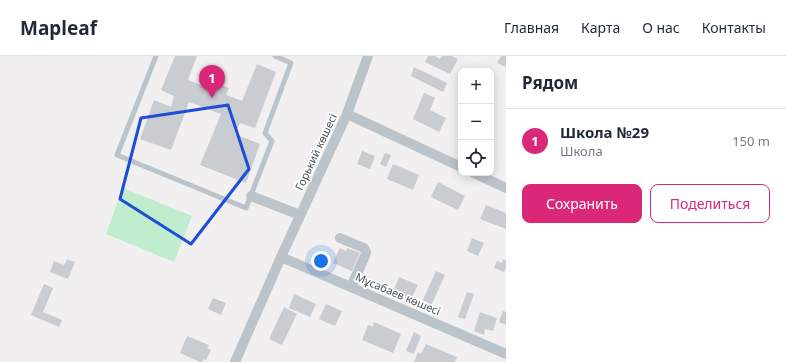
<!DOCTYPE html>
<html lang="ru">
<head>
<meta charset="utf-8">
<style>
	:root { --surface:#fff; --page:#f2f2f3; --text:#1f2937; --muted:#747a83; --line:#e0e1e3; --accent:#db2777 }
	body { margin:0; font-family:"Noto Sans",sans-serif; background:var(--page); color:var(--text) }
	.controls { position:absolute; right:12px; top:12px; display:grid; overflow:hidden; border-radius:8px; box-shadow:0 2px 10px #0003 }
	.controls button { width:36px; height:36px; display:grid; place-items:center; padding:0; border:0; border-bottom:1px solid var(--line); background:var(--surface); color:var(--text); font:20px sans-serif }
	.you { position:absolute; left:321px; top:205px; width:14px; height:14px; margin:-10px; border:3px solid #fff; border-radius:50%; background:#1a73e8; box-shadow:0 0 0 6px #1a73e833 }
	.badge { display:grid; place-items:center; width:26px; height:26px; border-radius:50%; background:var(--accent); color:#fff; font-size:13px; font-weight:700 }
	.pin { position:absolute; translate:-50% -33px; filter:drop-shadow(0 1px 2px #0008) }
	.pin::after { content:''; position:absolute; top:21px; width:14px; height:12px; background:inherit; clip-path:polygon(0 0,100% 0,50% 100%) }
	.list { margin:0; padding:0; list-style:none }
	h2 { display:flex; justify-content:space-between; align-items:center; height:52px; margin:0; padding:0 16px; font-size:17px }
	h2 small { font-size:13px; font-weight:400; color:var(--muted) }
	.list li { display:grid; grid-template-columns:26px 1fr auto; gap:12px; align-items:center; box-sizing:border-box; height:64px; padding:0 16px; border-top:1px solid var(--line) }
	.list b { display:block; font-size:15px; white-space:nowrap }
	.list p { margin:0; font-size:13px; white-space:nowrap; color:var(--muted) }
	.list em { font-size:13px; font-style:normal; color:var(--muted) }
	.actions { display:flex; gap:8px; padding:12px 16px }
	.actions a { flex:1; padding:9px 0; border:1px solid var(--accent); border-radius:8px; text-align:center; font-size:14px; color:var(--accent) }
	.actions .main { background:var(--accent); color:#fff }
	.icon { flex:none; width:22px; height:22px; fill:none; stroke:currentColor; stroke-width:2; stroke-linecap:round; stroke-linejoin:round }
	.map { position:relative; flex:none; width:506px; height:306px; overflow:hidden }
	header { display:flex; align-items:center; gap:24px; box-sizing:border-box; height:56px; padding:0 20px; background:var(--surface); border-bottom:1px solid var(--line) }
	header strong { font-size:19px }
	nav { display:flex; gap:22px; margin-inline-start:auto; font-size:14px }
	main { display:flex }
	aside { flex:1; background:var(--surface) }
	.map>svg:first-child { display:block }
</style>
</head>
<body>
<header>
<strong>Mapleaf</strong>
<nav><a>Главная</a><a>Карта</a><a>О нас</a><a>Контакты</a></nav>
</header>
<main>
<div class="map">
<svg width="506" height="306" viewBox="0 0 506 306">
	<rect width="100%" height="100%" fill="#f1efef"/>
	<path fill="#bfedce" d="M123,132l69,28 -18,46 -68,-28z"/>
	<g fill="#c9ccd1">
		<path d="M175,0h22l-9,24 15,6 4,-7 22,9 -3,7 16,6 15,-37 19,8 -21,56 -15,-5 -5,11 25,10 -14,39 -46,-18 21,-51 -32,-12 -18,48 -31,-11 14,-39 17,7 3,-11 -13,-6z"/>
		<path d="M428,0h7l5,3 2,-3h10l6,3 -8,15 -25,-12z"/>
		<path d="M501,0h5v11l-9,-4z"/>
		<path d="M414,11l33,16 -4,9 -32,-16z"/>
		<path d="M424,37l11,5 -5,12 16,8 -7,14 -26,-13z"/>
		<path d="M362,95l13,5 -5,13 -13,-5z"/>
		<path d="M385,97l6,2 -5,12 -6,-3z"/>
		<path d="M393,108l26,11 -6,15 -26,-11z"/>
		<path d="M438,126l27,14 -7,14 -27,-13z"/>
		<path d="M486,149l20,8v16l-26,-10z"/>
		<path d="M472,182l12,5 -6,13 -11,-5z"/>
		<path d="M340,192l6,3 1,-3 13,5 -8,18 -19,-8z"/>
		<path d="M67,203l8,3 -7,17 -18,-7 4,-11 10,4z"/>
		<path d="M503,203l3,2v6l-2,5 -10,-4 3,-7 5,2z"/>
		<path d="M436,215l9,4 -15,33 -9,-4z"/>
		<path d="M399,221l19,8 -7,14 -18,-7z"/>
		<path d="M44,228l9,4 -10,24 19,8 -3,7 -28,-12z"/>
		<path d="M467,236l7,2 -9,25 -7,-2z"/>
		<path d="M294,238l22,10 -6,13 -21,-9z"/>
		<path d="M213,242l13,5 -5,12 -13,-6z"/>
		<path d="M326,248l16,7 -7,15 -16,-7z"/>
		<path d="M284,251l13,7 -15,31 -13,-6z"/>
		<path d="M503,255l3,1v13l-7,-3z"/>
		<path d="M480,256l17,6 -4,13 -8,-2 -1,6 -10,-4z"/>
		<path d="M374,266l27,12 -8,19 -31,-13 6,-15 5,2z"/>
		<path d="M414,276l7,4 -7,18 -8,-3z"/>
		<path d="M187,280l22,9 -2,3 4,2 -5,10 -2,-1 -2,3h-2l-20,-9z"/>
		<path d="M426,288l31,13 -2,5h-41l4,-10 3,2z"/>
	</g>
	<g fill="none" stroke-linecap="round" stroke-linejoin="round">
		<path stroke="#bbc4cb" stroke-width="5" d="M156,0l-39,99 129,53 26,-67 -7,-8 26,-70 -16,-7"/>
		<g stroke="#bbc4cb" stroke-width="10">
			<path d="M347,58l114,53"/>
			<path d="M474,117l32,15"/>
			<path d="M251,140l49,19"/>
			<path d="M340,182l24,10 2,4 -1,4 -14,31"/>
			<path d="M281,201l225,97"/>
			<path d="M235,306l46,-105 66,-143 21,-58"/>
		</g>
	</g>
	<path fill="none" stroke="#1d4ed8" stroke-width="3" stroke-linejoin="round" d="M228,49l21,64 -58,75 -71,-45 21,-81z"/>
	<g text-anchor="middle" stroke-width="3.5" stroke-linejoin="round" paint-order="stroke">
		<g font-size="11" fill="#48535c" stroke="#fff">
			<text transform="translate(316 96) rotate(-65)" y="4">Горький көшесі</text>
			<text transform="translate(398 238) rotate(23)" y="4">Мұсабаев көшесі</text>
		</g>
	</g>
</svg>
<div class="controls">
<button>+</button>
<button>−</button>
<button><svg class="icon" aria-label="locate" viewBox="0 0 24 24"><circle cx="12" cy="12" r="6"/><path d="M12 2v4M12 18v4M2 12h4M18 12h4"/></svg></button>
</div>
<div class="you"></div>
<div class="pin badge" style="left:212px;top:42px">1</div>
</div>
<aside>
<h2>Рядом<small></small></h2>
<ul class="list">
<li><span class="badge">1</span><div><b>Школа №29</b><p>Школа</p></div><em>150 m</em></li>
</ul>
<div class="actions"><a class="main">Сохранить</a><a>Поделиться</a></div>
</aside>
</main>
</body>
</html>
